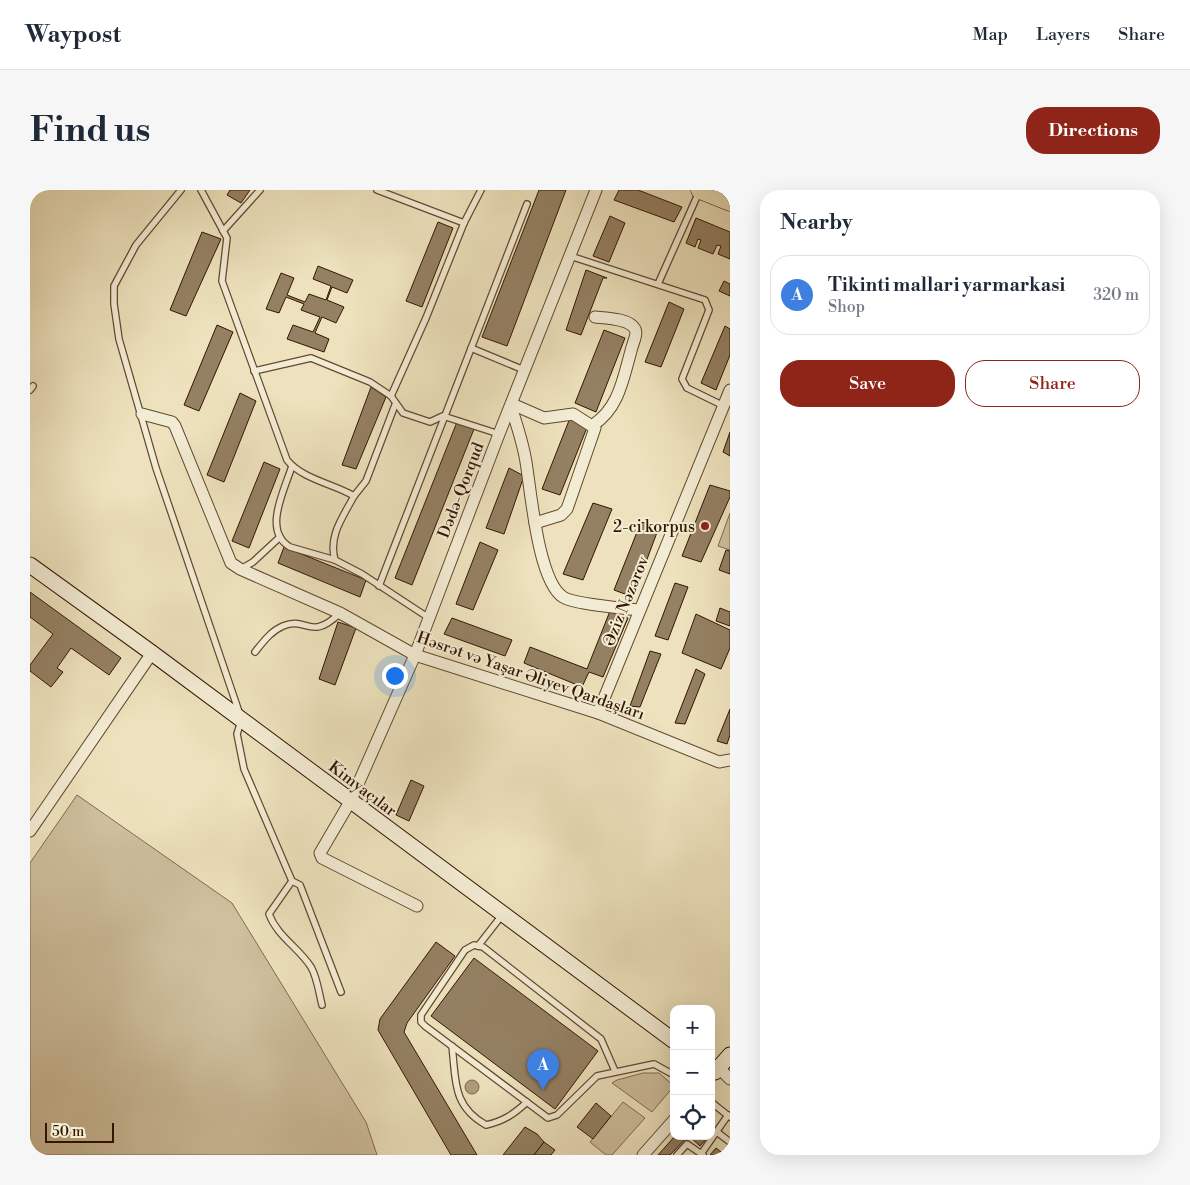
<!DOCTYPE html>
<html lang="en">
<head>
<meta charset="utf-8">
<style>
	:root { --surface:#fff; --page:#f6f6f7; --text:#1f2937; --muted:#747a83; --line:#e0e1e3; --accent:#8f2418 }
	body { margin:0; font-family:"Libre Bodoni",serif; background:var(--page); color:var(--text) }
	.controls { position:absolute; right:15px; bottom:15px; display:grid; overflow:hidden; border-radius:10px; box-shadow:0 5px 20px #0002 }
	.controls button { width:45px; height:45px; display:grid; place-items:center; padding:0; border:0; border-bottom:1px solid var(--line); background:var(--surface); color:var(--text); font:25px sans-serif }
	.scale { position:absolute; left:15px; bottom:12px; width:69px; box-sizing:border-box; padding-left:5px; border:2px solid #341601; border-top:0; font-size:14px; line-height:18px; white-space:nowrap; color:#341601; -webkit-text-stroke:4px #f3ecd4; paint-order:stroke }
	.you { position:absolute; left:364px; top:485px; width:18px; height:18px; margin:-12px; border:4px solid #fff; border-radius:50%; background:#1a73e8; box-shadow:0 0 0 8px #1a73e833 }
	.badge { display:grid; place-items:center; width:32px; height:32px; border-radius:50%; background:var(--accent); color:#fff; font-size:16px; font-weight:700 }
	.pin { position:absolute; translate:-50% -41px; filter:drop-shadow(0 1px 2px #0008) }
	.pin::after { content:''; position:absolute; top:26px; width:18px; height:15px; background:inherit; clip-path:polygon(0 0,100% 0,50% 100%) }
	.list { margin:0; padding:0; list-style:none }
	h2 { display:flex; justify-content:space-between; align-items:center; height:65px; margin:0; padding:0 20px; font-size:21px }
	h2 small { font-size:16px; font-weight:400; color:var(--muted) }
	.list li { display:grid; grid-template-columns:32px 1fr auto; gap:15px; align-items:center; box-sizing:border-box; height:80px; margin:0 10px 10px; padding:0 10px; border:1px solid var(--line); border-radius:20px }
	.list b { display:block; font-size:19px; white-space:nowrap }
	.list p { margin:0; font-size:16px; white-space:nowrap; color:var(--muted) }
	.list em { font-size:16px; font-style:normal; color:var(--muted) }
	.actions { display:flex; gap:10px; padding:15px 20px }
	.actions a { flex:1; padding:11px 0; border:1px solid var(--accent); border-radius:20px; text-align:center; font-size:18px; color:var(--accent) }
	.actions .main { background:var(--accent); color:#fff }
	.icon { flex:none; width:28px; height:28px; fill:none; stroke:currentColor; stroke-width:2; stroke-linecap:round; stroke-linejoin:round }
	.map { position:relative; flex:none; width:700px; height:965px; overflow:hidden; border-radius:20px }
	header { display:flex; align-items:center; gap:30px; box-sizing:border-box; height:70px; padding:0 25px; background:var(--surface); border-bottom:1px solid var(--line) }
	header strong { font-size:24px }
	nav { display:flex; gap:28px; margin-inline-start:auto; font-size:18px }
	.intro { display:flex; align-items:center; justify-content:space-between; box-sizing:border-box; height:120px; padding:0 30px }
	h1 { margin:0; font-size:35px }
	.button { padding:12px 22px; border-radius:20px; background:var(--accent); color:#fff; font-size:18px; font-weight:700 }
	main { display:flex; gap:30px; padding:0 30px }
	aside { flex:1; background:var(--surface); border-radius:20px; box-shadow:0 5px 20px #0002 }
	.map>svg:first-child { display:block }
</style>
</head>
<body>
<header>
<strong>Waypost</strong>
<nav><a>Map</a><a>Layers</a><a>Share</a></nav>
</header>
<div class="intro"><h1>Find us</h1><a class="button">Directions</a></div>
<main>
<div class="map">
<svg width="700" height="965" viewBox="0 0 700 965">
	<rect width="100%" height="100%" fill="#ede2bd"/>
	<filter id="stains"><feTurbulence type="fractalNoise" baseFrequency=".004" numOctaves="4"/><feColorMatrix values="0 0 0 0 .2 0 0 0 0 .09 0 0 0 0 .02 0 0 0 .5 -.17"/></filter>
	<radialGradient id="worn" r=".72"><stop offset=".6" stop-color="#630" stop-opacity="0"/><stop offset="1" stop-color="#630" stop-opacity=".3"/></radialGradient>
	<g fill="#cebf9d" stroke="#816a4f">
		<path d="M700,323v37l-12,-4z"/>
		<path d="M47,605l155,108 134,219 11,33h-347v-292z"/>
		<path d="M613,883h16l15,13 -22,26 -40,-29 5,-3z"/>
		<path d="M593,912l22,16 -33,37h-6l-16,-13z"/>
	</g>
	<circle fill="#ae9d7d" stroke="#7d674b" cx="442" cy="897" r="7"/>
	<g fill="#948063" stroke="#341601">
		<path d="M200,0h20l-9,13 -14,-8z"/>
		<path d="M509,0h27l-59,156 -25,-9z"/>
		<path d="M589,0h19l44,17 -8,15 -60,-22z"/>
		<path d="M580,26l15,7 -16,39 -16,-6z"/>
		<path d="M666,28l34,14v27l-12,-5 3,-8 -4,-1 -4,9 -15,-6 3,-8 -3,-1 -3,8 -9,-4z"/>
		<path d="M408,32l15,6 -31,79 -16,-6z"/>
		<path d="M172,42l19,7 -35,77 -16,-6z"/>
		<path d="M288,76l35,14 -6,13 -15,-6 -5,13 17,7 -8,16 -14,-6 -7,16 14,6 -5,13 -37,-13 6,-14 20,7 7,-15 -19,-7 3,-6 -18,-7 -7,16 -13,-4 15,-36 13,5 -7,17 18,7 4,-8 17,6 5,-14 -18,-7z"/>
		<path d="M556,80l21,8h-4l-22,57 -15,-5z"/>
		<path d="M694,91l6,3v12l-11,-5z"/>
		<path d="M639,112l15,7 -23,58 -16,-5z"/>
		<path d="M187,135l16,7 -34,79 -15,-6z"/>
		<path d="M695,136l5,3v26l-14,35 -15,-7z"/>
		<path d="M574,140l21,8 -29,74 -21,-9z"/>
		<path d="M341,197l15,10 -30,72 -14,-4z"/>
		<path d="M210,203l16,8 -32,81 -17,-7z"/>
		<path d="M540,228l18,7 -28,70 -18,-6z"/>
		<path d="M427,232l17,7 -62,156 -17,-7z"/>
		<path d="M700,242v24l-7,-4z"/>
		<path d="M234,272l16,7 -31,79 -17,-7z"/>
		<path d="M479,278l15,8 -20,58 -18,-6z"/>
		<path d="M680,295l20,6v6l-29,65 -19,-6z"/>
		<path d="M563,313l19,6 -29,71 -20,-6z"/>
		<path d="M611,332l18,5 -26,70 -19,-7z"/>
		<path d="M450,352l18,8 -25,60 -17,-6z"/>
		<path d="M254,357l82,33 -6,17 -82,-34z"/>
		<path d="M696,360l4,1v23l-11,-4z"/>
		<path d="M645,393l13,4 -20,53 -13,-4z"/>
		<path d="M0,402l91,66 -12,17 -38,-27 -14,20 6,4 -12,15 -21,-16v-6l23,-31 -23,-17z"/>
		<path d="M690,418l10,4v14l-14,-5z"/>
		<path d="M580,421l18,7 -25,59 -14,-5 -7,15 -58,-24 6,-16 57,22z"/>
		<path d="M666,424l34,16v18l-9,21 -39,-16z"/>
		<path d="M422,428l60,22 -7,16 -61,-22z"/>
		<path d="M308,432l18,6 -21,57 -16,-6z"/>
		<path d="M620,461l11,3 -21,53 -10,-1z"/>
		<path d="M666,479l9,5 -20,50 -10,-1z"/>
		<path d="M700,519v26l-3,9 -10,-3z"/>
		<path d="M381,590l13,6 -15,35 -13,-6z"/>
		<path d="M406,752l19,14 -48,67 -3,9 73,123h-26l-73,-125 2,-11z"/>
		<path d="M444,768l124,93 -43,58 -124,-93z"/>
		<path d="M566,913l15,13 -18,23 -16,-12z"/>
		<path d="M495,937l12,7 7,8 -10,13h-31z"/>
		<path d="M645,946h13l-18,19h-12z"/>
		<path d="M659,946h16l2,2 -7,8z"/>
		<path d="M514,952l11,8 -4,5h-17z"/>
		<path d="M686,958l9,7h-15z"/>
	</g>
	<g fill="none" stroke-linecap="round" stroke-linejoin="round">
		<defs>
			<g id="lane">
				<path d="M151,0l-45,55 -22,41v18l5,35 37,129 83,244"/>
				<path d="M171,0l26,48 -5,43 65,179c15,19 47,24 67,36 -11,21 -26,40 -19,64l27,14 67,44"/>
				<path d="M347,0l87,33"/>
				<path d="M193,41l37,-41"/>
				<path d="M540,66l135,44 4,10 -27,69 5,9 37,18"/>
				<path d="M628,94l41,-92"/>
				<path d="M441,158l53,22"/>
				<path d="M224,181l57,-13 59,24 21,14 12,17 27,9 13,-6 56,18"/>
				<path d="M0,200l3,-4"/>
				<path d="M361,206l35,-78 38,-95 17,-33"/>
				<path d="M262,276c-7,23 -30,65 -2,81l45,13"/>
				<path d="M324,306l12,-15 29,-76"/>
				<path d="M211,379l12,-7 27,-25"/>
				<path d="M349,396l148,-382"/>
				<path d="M225,462c8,-10 16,-21 28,-26 24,-10 27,16 57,-13"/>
				<path d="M211,531l-4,13 7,35 48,112 8,4 41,107"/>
				<path d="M262,691l-23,33c8,22 30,34 42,53 6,10 8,26 11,38"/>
				<path d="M448,756l25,-32"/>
				<path d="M422,856c4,34 0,60 34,79 18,-4 28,-11 41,-23"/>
				<path d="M585,881l-14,-32 -118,-92 -9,-2 -9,5 -44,65v7l4,4 123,92 9,-3 40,-39 57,-12 20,11"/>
				<path d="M681,912l19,15"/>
				<path d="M687,942l13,10"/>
				<path d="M671,964l27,-39"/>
				<path d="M647,965l10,-11 16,11"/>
			</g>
			<g id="street">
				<path d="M482,214l32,14 29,-4 22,14 -28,81 -6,6 -26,8"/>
				<path d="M481,217c6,18 12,36 15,55 5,30 12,119 37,135 10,7 60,11 75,13"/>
				<path d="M112,224l30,8 3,4 56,137 9,6 100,44 75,42 183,58 121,49 11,-2"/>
				<path d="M563,235c26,-17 30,-46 38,-74 1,-6 7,-17 4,-22 -6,-11 -30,-11 -40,-12"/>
				<path d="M568,523l132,-323"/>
				<path d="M0,641l122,-178"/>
				<path d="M387,716l-95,-48 -2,-5 31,-53 64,-145 84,-221 97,-244"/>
				<path d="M689,878l11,11"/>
				<path d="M613,965l31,-35"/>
			</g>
			<g id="secondary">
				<path d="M0,375l122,88 522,388"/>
				<path d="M681,879l4,3 15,-17"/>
			</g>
			<path id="primary" d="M670,0l30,12"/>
		</defs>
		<use href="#lane" stroke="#624930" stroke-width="8"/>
		<use href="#street" stroke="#624930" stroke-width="13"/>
		<use href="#secondary" stroke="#341601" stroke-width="17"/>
		<use href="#primary" stroke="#341601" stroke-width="19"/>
		<use href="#lane" stroke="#f3ecd4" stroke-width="5.5"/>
		<use href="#street" stroke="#f3ecd4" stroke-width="11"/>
		<use href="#secondary" stroke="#f3ecd4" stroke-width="15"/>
		<use href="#primary" stroke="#ede2bd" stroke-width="18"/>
	</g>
	<circle fill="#8f2418" stroke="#f3ecd4" stroke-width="2" cx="675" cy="336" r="5"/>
	<g text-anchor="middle" stroke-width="4" stroke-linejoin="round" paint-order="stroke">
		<g font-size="16" fill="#341601" stroke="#f3ecd4">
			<text transform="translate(430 300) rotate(-69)" y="6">Dədə-Qorqud</text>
			<text transform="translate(595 411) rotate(-68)" y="6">Əziz Nəzərov</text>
			<text transform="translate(501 485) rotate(19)" y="6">Həsrət və Yaşar Əliyev Qardaşları</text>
			<text transform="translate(333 598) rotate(37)" y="6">Kimyaçılar</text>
		</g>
		<g font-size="16" fill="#341601" stroke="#f3ecd4" text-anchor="end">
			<text x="665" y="342">2-ci korpus</text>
		</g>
	</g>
	<rect width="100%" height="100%" filter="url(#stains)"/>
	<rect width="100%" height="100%" fill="url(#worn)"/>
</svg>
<div class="controls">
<button>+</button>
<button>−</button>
<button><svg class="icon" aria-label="locate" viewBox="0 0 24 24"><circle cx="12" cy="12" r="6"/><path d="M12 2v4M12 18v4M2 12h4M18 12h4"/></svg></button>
</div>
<div class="scale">50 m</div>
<div class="you"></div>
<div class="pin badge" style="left:513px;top:900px;background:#3f7fe0">A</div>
</div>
<aside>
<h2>Nearby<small></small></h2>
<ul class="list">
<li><span class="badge" style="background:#3f7fe0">A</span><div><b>Tikinti mallari yarmarkasi</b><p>Shop</p></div><em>320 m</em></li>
</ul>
<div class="actions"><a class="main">Save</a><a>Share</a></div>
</aside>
</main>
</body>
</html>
